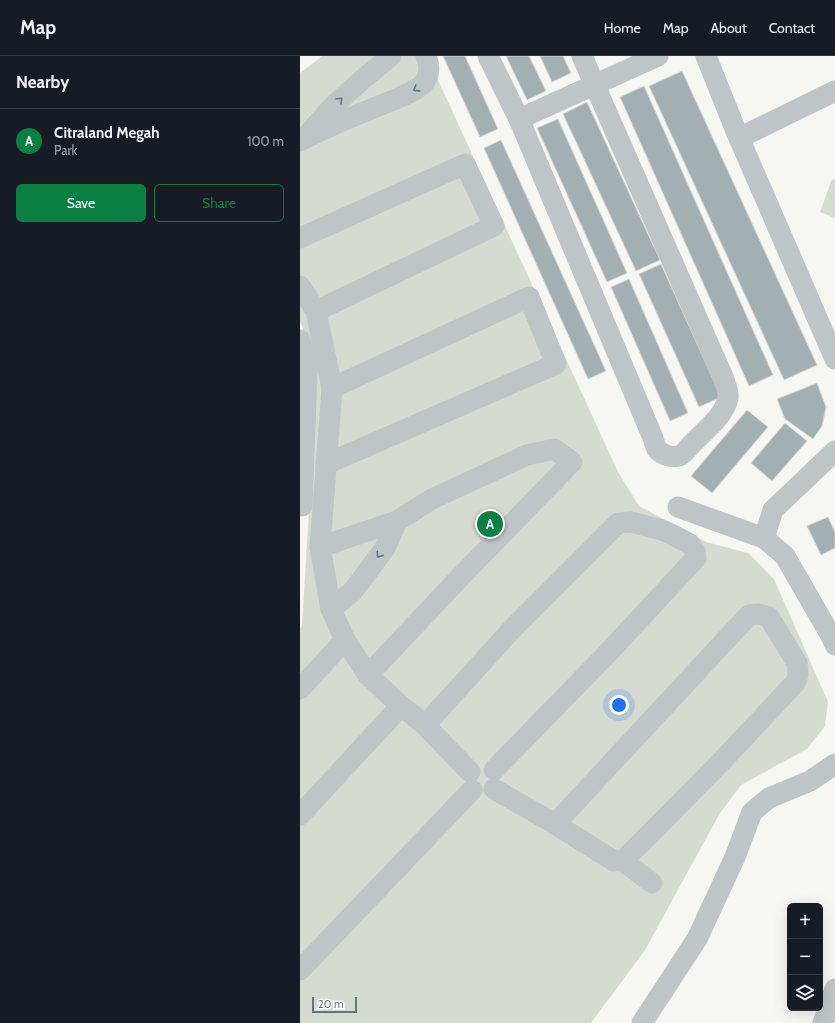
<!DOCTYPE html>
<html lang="en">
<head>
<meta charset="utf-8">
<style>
	:root { --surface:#171b24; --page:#20242c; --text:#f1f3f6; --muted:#9ea1a6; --line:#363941; --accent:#0b8043 }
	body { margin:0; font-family:Cabin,sans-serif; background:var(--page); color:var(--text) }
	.controls { position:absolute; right:12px; bottom:12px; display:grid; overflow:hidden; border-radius:6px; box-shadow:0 4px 16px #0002 }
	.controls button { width:36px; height:36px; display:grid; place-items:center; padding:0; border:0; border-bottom:1px solid var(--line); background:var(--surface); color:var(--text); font:20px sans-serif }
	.scale { position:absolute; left:12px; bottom:10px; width:45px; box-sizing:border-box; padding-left:4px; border:2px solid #61767e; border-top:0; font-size:11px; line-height:14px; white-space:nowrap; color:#61767e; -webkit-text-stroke:3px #fff; paint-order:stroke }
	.you { position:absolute; left:319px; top:649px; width:14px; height:14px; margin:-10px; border:3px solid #fff; border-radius:50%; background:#1a73e8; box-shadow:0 0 0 6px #1a73e833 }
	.badge { display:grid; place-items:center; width:26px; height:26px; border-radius:50%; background:var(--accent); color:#fff; font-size:13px; font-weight:700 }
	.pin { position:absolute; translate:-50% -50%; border:2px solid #fff; box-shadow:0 1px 4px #0006 }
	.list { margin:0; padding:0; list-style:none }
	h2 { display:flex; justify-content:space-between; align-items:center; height:52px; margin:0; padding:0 16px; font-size:17px }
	h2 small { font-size:13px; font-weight:400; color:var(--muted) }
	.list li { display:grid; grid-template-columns:26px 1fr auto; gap:12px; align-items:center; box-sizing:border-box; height:64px; padding:0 16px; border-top:1px solid var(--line) }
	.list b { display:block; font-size:15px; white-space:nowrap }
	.list p { margin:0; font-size:13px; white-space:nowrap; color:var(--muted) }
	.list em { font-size:13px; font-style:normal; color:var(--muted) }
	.actions { display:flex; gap:8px; padding:12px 16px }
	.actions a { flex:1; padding:9px 0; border:1px solid var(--accent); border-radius:6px; text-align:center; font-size:14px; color:var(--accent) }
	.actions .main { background:var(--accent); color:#fff }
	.icon { flex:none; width:22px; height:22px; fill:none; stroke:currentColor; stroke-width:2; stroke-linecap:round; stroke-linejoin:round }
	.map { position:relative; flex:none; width:535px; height:967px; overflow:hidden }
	header { display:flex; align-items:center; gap:24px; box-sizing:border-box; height:56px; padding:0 20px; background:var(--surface); border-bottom:1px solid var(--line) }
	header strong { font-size:19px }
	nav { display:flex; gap:22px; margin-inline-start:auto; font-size:14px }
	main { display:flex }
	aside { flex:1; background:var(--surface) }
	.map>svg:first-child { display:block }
</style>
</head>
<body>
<header>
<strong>Map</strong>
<nav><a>Home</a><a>Map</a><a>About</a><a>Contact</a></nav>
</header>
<main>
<aside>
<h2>Nearby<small></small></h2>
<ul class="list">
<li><span class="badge">A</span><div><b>Citraland Megah</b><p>Park</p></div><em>100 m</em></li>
</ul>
<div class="actions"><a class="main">Save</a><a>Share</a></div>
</aside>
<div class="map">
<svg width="535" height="967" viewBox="0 0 535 967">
	<rect width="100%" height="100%" fill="#f6f6f2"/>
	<g fill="#d6dbd2">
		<path d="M22,0h105l191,416 21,34 67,36 42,11 26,26 54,123 -3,24 -18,23 -66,36 -21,28 -75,137 -54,73h-291v-394l2,-3 13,-215 -12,-83 -3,-6v-249z"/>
		<path d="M532,123l3,1v38l-15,-6z"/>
	</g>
	<g fill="#a4afb2" stroke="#d7d7d5">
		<path d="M143,0h22l33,73 -18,8z"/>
		<path d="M206,0h23l17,35 -19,9z"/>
		<path d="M240,0h23l8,17 -19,9z"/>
		<path d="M382,15l135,294 -33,15 -135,-294z"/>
		<path d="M344,30l129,289 -24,11 -129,-289z"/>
		<path d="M287,46l73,158 -24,11 -73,-157z"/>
		<path d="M258,63l69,154 -20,9 -70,-154z"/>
		<path d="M201,84l105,231 -18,8 -104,-231z"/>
		<path d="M361,208l60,133 -22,10 -60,-133z"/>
		<path d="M329,223l59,134 -18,8 -59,-134z"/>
		<path d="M517,327l9,24 -4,19 -9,13 -28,-20 -8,-20z"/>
		<path d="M447,354l21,17 -56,66 -21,-17z"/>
		<path d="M485,367l22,18 -35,40 -21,-18z"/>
		<path d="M528,461l7,15v16l-14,7 -14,-29z"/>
	</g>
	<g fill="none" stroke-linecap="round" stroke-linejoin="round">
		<g stroke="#bfc4c7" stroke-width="21">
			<path d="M188,0l31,63 134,319c1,3 2,8 4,11 5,6 15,9 22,7 5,-2 8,-7 11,-10 13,-14 34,-29 38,-48 1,-6 -3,-15 -5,-21l-141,-321"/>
			<path d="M406,0l30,75 99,228"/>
			<path d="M219,63l139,-63"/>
			<path d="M10,76l23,-26 30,-27 28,-23"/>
			<path d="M439,82l96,-47"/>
			<path d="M0,85c26,-14 54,-25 81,-36 14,-6 31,-11 42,-21 7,-7 7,-19 3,-28"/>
			<path d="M0,182l165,-74 29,62 -178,85"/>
			<path d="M0,230l16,25 16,77 -12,159 11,62 14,31 23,35 33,31 24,19 45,47"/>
			<path d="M0,284l6,19 1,12 -5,135"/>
			<path d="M26,408l230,-100 -27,-67 -197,91"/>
			<path d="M378,451l86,31 21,18 46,80 4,9"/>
			<path d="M464,482l9,-28 62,-59"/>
			<path d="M20,491l77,-26 35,-22 95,-44 27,-6 18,13 -107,110 -97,103"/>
			<path d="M31,553l22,-18 32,-43 12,-27"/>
			<path d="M0,633l45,-49"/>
			<path d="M125,669l90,-99 103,-103 13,-1 31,8 13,6 15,8 5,7 1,7 -91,98 -111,114"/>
			<path d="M194,733l61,35 59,37h9l29,22"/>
			<path d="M0,759l101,-109"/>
			<path d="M255,768l194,-209 10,-1 10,3 28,46 1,11 -2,8 -78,83 -95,96"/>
			<path d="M0,914l172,-180"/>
			<path d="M342,967l55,-84 38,-82 17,-45 17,-14 41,-17 25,-17"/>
			<path d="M523,967l12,-34"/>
		</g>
	</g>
	<defs><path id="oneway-chevron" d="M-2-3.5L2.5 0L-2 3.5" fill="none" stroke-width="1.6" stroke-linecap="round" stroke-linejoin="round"/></defs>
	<g stroke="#61767e">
		<use href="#oneway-chevron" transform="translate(116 33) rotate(147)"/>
		<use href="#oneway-chevron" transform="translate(40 44) rotate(-43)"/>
		<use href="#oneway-chevron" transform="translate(79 499) rotate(125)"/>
	</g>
</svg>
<div class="controls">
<button>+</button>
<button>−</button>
<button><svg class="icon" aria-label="layers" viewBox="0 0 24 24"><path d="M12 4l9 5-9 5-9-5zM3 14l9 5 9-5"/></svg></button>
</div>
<div class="scale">20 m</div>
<div class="you"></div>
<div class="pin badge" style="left:190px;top:468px">A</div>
</div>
</main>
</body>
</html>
